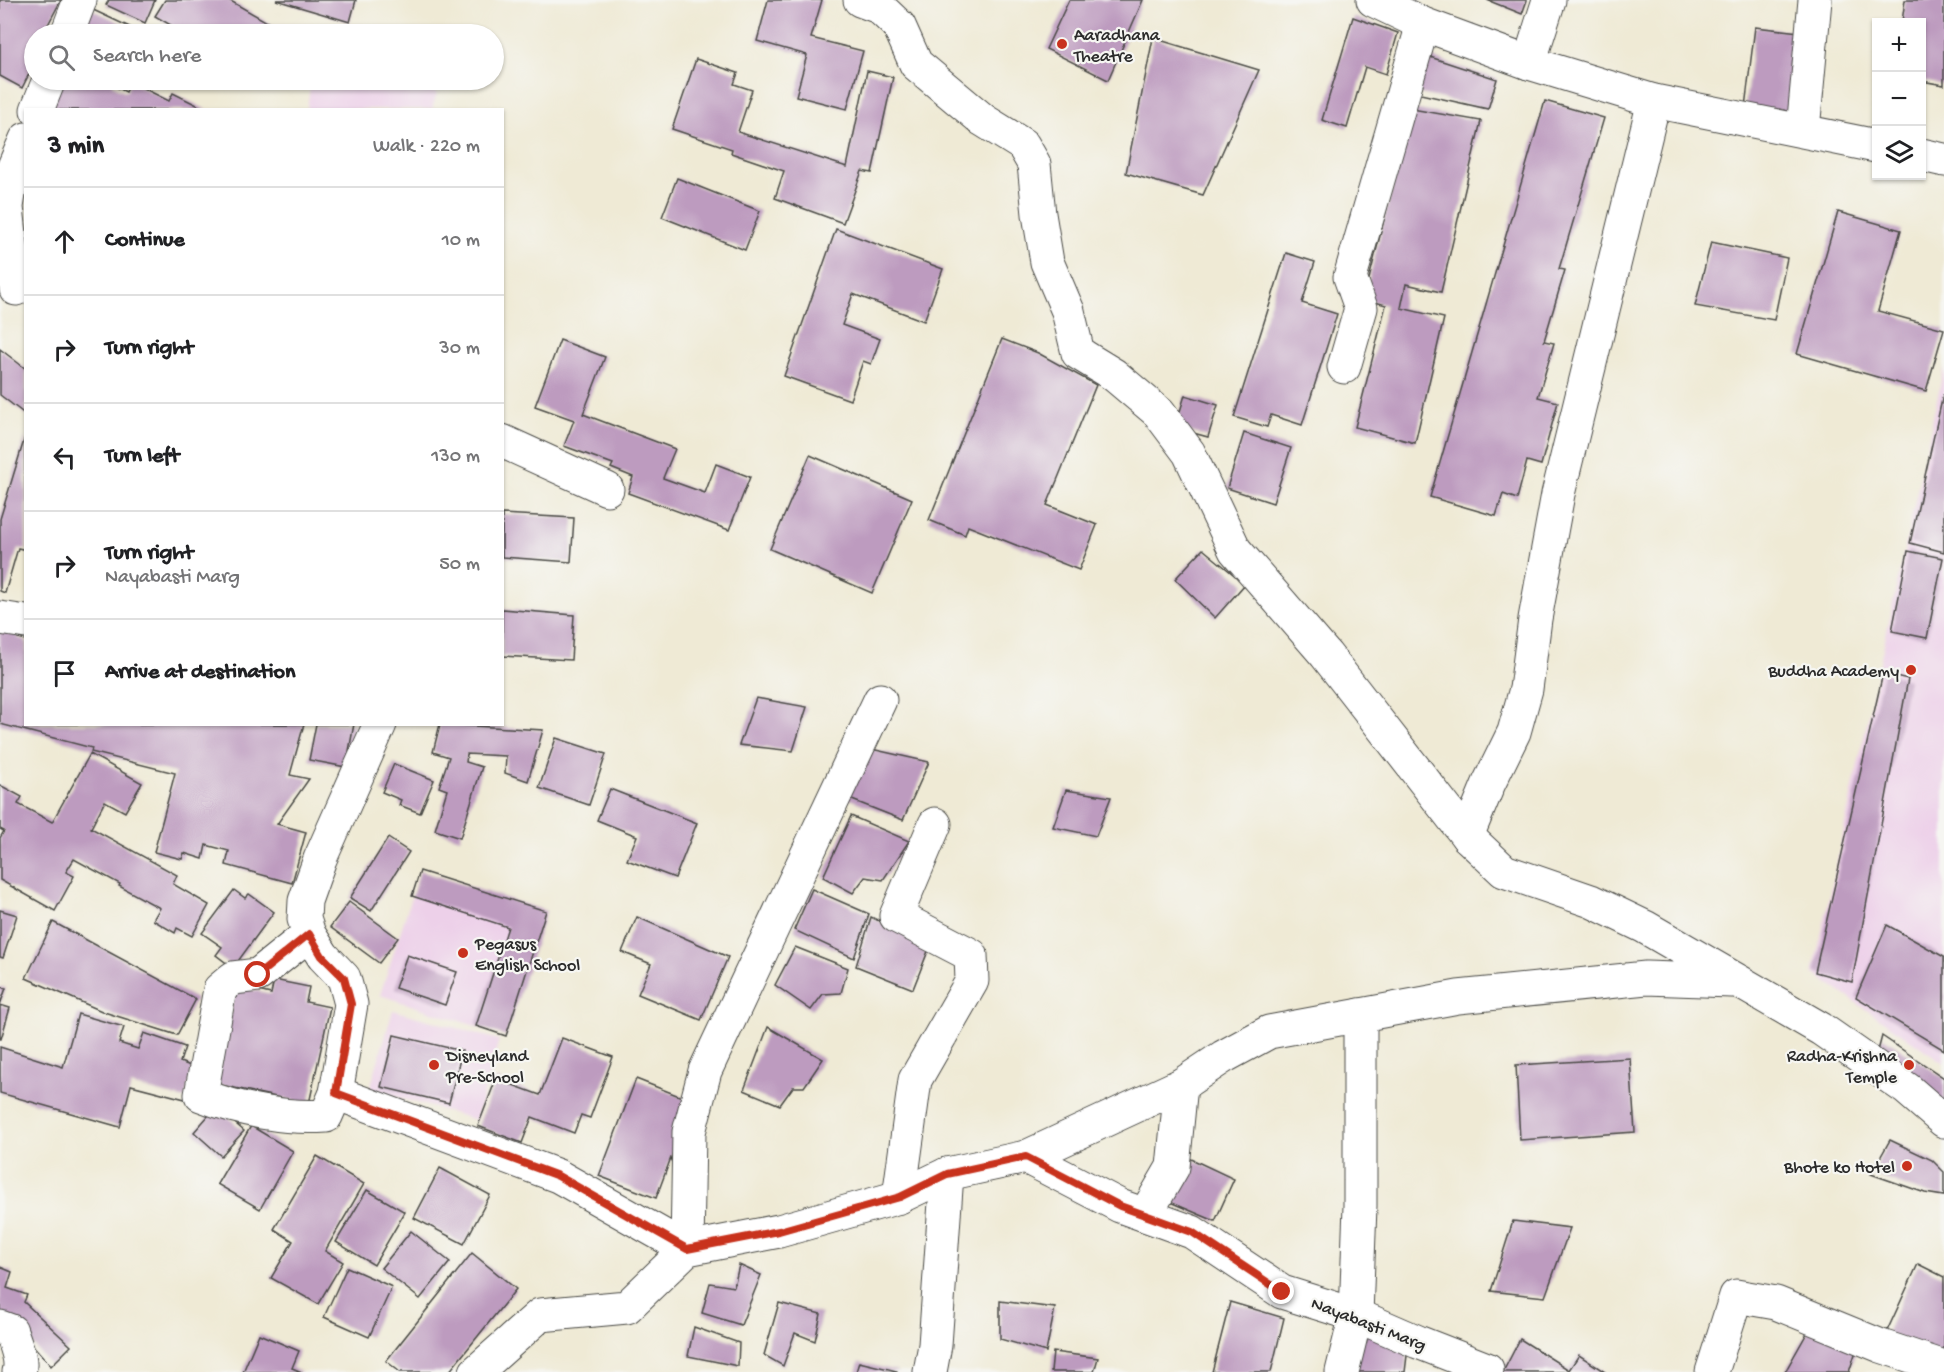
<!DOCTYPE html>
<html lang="en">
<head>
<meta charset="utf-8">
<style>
	:root { --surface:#fff; --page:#f6f6f6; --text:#202124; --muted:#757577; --line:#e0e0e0 }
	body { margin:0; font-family:"Gochi Hand",sans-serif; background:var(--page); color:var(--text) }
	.controls { position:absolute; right:18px; top:18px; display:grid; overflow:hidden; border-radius:0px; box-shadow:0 2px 4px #0004 }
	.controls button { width:54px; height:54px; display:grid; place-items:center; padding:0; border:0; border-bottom:2px solid var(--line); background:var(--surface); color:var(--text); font:30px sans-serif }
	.stop { position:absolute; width:18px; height:18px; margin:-14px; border:4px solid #c8321e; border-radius:50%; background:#fff }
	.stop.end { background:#c8321e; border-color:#fff; box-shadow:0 2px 6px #0008 }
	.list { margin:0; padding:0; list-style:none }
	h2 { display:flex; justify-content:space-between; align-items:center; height:78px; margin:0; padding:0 24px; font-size:26px }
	h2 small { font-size:20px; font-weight:400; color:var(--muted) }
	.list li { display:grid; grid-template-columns:39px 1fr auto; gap:18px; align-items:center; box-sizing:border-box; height:108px; padding:0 24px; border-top:2px solid var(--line) }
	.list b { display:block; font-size:22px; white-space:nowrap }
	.list p { margin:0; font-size:20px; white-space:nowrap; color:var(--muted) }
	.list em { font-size:20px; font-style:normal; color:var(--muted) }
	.icon { flex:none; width:33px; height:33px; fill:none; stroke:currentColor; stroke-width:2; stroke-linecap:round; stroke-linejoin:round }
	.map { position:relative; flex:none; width:1944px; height:1372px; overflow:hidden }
	.search { position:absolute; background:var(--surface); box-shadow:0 2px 4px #0004; left:24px; top:24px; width:480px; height:66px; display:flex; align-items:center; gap:15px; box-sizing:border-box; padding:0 21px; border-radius:33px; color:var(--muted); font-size:22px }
	.panel { position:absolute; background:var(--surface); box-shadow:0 2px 4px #0004; left:24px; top:108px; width:480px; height:618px; border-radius:0px }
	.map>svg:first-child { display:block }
</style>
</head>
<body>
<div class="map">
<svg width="1944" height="1372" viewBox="0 0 1944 1372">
	<rect width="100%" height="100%" fill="#f6f6f2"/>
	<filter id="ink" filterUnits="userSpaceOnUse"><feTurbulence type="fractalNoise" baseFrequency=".0167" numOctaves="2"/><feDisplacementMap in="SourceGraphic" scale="12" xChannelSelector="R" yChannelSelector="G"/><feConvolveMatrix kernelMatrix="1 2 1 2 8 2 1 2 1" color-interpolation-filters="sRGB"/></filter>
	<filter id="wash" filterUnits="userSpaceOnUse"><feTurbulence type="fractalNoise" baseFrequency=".008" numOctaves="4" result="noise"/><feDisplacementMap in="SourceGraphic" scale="24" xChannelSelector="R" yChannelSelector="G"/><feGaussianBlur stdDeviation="1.35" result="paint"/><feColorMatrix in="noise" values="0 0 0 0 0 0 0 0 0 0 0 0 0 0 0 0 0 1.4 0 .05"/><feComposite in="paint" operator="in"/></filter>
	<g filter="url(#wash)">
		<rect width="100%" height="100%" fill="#efead5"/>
		<g fill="#edd0e9">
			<path d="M311,80h100l26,13 -5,16h-125z"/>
			<path d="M1944,367v696l-131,-90z"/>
			<path d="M420,871l126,40 -40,125 -126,-41z"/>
			<path d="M393,1010l106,30 -23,80 -106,-31z"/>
		</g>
		<g id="blocks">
			<g fill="#bd9bbf">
				<path d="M0,0h61l-18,34h-9v30l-12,24 -22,-12z"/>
				<path d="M109,0h46l-10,23 -39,-18z"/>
				<path d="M165,0h64l59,34h-102l-31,-18z"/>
				<path d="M276,0h80l-6,22z"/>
				<path d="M768,0h54l-11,38 52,13 -16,58 -51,-13 11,-41 -50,-14z"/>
				<path d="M1069,0h74l-35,80 -62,-31z"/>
				<path d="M1487,0h40l-5,14z"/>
				<path d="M1905,0h39v85l-22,-4v-59h-20z"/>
				<path d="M89,8l49,23 -1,3h-60z"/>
				<path d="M1353,17l45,16 -12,41 -21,-7 -18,61 -25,-8z"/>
				<path d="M1755,27l53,6 -10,81 -53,-7z"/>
				<path d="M1153,38l106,32 -56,125 -77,-22z"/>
				<path d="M1424,55l73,24 -9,30 -72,-16z"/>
				<path d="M696,59l42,14 -4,11 18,6 -14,42 109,35 20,-96 26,6 -21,96 -10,-2 -19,52 -68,-25 9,-27 -53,-18 1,-4 -60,-20z"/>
				<path d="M58,80h57l-3,5 14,7 5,-10 38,19 4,-8 34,17h-163z"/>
				<path d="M263,80h20l-5,8z"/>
				<path d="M1545,101l59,17 -45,151 6,1 -21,71 10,2 -16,54 20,5 -17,63 -14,-4 -10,38 -14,-5 -7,22 -66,-19z"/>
				<path d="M1412,109l69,12 -40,171 -35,-8 -5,24 43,10 -29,125 -60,-16 31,-122 -22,-6z"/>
				<path d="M677,178l83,33 -15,39 -83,-33z"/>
				<path d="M1838,212l63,18 -23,81 66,18 -18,62 -129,-37z"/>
				<path d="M836,229l107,40 -19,52 -71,-27 -11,31 38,14 -9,25 -8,-3 -13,39 -66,-24z"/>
				<path d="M1711,242l76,16 -13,62 -79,-14z"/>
				<path d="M1286,253l29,9 -13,41 35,11 -35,111 -31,-10 -4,12 -33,-10z"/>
				<path d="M1002,339l36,14 58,32 -49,120 50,20 -18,45 -111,-44 -3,9 -36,-15z"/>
				<path d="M560,340l45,17 -22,57 92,35 -12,29 42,15 11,-29 34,13 -21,53 -101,-37 5,-16 -22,-9 2,-4 -49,-18 10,-26 -39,-14z"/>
				<path d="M0,349l26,20v46l-26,-20z"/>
				<path d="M1185,395l33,10 -10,32 -33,-9z"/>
				<path d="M1943,395h1v157l-34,-9z"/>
				<path d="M1244,433l47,15 -18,55 -46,-15z"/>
				<path d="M25,437l1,113 -8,-2 -13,45 -5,-2v-72z"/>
				<path d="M810,455l102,44 -40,94 -102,-44z"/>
				<path d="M502,514l72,4 -3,44 -69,-5z"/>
				<path d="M1203,549l42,35 -30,34 -40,-39z"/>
				<path d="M1908,551l35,7 -16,80 -35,-7z"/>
				<path d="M502,609l72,6 -3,45 -69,-4z"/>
				<path d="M0,625l20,6 -2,7 8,2v84h278l-14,51 19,4 -32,45 29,8 -14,51 -66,-18 3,-14 -23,-6 -3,14 -19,-6 -2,6 -28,-7 21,-79 -84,-21 1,-4 -92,-24z"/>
				<path d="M1883,673l25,6 -56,303 -37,-10z"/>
				<path d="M756,698l51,9 -14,44 -54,-6z"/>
				<path d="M316,724h38l-8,43 -37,-7z"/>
				<path d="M440,724l103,6 -15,51 -23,-8 1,-17 -39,-2 -1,8 16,5 -22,71 -25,-8 12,-40 -8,-3 10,-30 -16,-5z"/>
				<path d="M556,738l50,16 -17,51 -50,-17z"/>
				<path d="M867,748l62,14 -26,58 -56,-22z"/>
				<path d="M90,754l52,29 -17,29 -20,-11 -14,27 86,47 -4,9 36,21 -17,31 -15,-8 -2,5 -22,-13 7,-12 -41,-22 1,-2 -46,-25 -8,13 8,4 -19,35 -55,-31v-42l4,-7 -4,-2v-44l22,12 -4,7 34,18z"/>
				<path d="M394,764l40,16 -14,33 -21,-8 2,-5 -19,-8z"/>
				<path d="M610,789l87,34 -22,55 -48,-18 10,-24 -40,-16z"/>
				<path d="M1066,790l45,7 -15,39 -43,-9z"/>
				<path d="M851,816l58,25 -26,39 -18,-3 -12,16 -30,-16z"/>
				<path d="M388,838l21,14 -38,59 -21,-13z"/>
				<path d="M420,871l126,40 -40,125 -30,-10 32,-99 -96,-31z"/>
				<path d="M812,889l57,25 -15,44 -60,-28z"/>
				<path d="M234,890l11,8 4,-4 25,18 -41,56 -17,-13 6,-8 -20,-14z"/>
				<path d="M349,902l49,36 -19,25 -49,-36z"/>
				<path d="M0,910l17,5 -14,43 -3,-1z"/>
				<path d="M637,917l91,40 -27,63 -63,-26 13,-30 -29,-12z"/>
				<path d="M871,917l59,29 -17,43 -57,-23z"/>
				<path d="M53,922l143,77 -19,36 -73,-23 -78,-34z"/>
				<path d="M1887,925l57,32v93l-88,-53z"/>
				<path d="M795,947l53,21 -7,25 -18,1 -12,16 -36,-25z"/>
				<path d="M407,955l50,17 -12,33 -50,-17z"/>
				<path d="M274,980l35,7 -3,15 24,5 -21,97 -93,-20 20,-98 35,8z"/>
				<path d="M0,987l6,1 -6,17z"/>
				<path d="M0,1005l10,3 -9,31h-1z"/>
				<path d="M78,1014l46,13 -5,16 19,6 6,-16 41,14 -5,15 13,5 -8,32 -54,-14 -11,42 -120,-34v-46l63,20z"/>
				<path d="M768,1027l55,32 -19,28h-11l-13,18 -36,-15z"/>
				<path d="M394,1035l68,16 -13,52 -68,-16z"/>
				<path d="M1882,1036l62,42v28l-66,-55z"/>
				<path d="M562,1038l51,19 -23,61 -9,-3 -7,18 -42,-16 -10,26 -44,-17 18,-47 44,16z"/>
				<path d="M1630,1058l5,74 -115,8 -4,-75z"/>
				<path d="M636,1079l56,22 -36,97 -57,-22z"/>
				<path d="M216,1107l28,24 -23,25 -27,-24z"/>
				<path d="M251,1126l42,25 -33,58 -43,-25z"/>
				<path d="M1890,1140l42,20 12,12v24l-19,-3 -54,-19z"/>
				<path d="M317,1156l47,28 -39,67 18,11 -25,42 -47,-26 22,-37 -19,-12z"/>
				<path d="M1185,1156l49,23 -19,42 -52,-22z"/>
				<path d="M440,1168l50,27 -26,49 -50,-26z"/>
				<path d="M367,1190l38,22 -31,53 -38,-23z"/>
				<path d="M1513,1221l57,7 -25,69 -54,-6z"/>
				<path d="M411,1231l39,31 -30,37 -39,-31z"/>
				<path d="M472,1253l44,36 -67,83h-49l-14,-11z"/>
				<path d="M1918,1264l26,13v87l-63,-20z"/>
				<path d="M739,1265l22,10 -20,50 -39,-12 8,-30 24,4z"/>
				<path d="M0,1267l12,5 -5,16 20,7 -3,7 47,44 -20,20 -35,-40 -16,-5z"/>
				<path d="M347,1267l45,20 -23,50 -45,-20z"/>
				<path d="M1000,1301l55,7 -9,44 -46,-13z"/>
				<path d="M1230,1302l54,16 -13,54h-59z"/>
				<path d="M779,1303l42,11 -6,27 -20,-8 -12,33 -19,-11z"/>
				<path d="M1811,1326l49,13 -11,33h-64z"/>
				<path d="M694,1327l45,16 -1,23 -50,-10z"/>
				<path d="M1357,1327l51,20 -3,25h-54z"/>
				<path d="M259,1334l40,17 -7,17 10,4h-59z"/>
				<path d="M1520,1339l49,31 10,-15 26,17h-102z"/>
				<path d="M1053,1352l45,6 -4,14h-43z"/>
				<path d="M859,1362l38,9v1h-41z"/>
			</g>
		</g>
	</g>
	<g filter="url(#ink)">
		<use href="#blocks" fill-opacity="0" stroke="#484844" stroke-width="1.5"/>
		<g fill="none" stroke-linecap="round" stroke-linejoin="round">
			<defs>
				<g id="minor">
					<path d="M860,0l19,7 20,19 17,38 67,56 40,25 11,19 5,50 8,48 21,49 10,42 36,22 45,38 30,40 46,97 91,105 141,181 37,35 87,30 54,26 176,102 86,60 37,32"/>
					<path d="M67,34l13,-34"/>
					<path d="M1529,63l20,-63"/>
					<path d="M37,110l12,-30"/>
					<path d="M1803,130l12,-130"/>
					<path d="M16,289l-9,-82 6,-38 13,-30"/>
					<path d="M1344,367l17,-59 -11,-31 73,-253"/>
					<path d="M502,441l105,48"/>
					<path d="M0,618l26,4"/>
					<path d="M1467,836l22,-53 25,-51 12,-43 9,-70 23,-125 96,-393"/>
					<path d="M309,934l-51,41 -25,3 -13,11 -19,106c38,15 85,24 125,21l10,-23 15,-89 -7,-26 -21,-22 -14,-22 -5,-15 1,-18 15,-42 60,-135"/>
					<path d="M336,1093l222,83 129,73 2,-117 16,-61 175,-371"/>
					<path d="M1026,1157l94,49 72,26 90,60 74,23 62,27 69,27 -1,3"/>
					<path d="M899,1197l16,-117 57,-99 -1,-26 -75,-39 39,-92"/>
					<path d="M1145,1215l28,-48 8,-82"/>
					<path d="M0,1327l11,4c4,13 12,28 8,41"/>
					<path d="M476,1372l64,-57 87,-8 60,-58 92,-18 120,-34 48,-23 79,-17 155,-72 42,-28 46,-25 189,-35 188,-19 86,3"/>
					<path d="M930,1372l5,-27 12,-171"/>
					<path d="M1342,1372l14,-57 4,-109v-191"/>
					<path d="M1712,1372l24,-76 40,7 105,43 63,21"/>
				</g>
				<g id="major">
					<path d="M1373,0l50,24 106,39 125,38 222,45"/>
					<path d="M1922,155l22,5"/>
				</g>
			</defs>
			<use href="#minor" stroke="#484844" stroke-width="35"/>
			<use href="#major" stroke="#484844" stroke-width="35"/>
			<use href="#minor" stroke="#fff" stroke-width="33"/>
			<use href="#major" stroke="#fff" stroke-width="33"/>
		</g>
	</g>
	<g fill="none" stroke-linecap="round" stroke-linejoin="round" filter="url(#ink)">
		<path stroke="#c8321e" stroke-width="8" d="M258,975l51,-41 13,22 22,22 7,26 -15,89 222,83 129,73 92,-18 121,-34 47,-23 79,-17 94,49 72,26 90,60"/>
	</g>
	<g fill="#c8321e" stroke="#f6f6f2" stroke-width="2">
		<circle cx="1062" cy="44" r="6"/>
		<circle cx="1911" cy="670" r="6"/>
		<circle cx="463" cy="953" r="6"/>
		<circle cx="434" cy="1065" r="6"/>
		<circle cx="1909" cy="1065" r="6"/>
		<circle cx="1907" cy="1166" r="6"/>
	</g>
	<g text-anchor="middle" stroke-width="4.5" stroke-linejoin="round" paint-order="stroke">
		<g font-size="18" fill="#2b2b2b" stroke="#f6f6f2" text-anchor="start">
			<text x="1074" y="40">Aaradhana<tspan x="1074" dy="21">Theatre</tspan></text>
			<text x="1899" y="676" text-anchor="end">Buddha Academy</text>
			<text x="475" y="949">Pegasus<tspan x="475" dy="21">English School</tspan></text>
			<text x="446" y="1061">Disneyland<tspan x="446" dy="21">Pre-School</tspan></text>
			<text x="1897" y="1061" text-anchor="end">Radha-Krishna<tspan x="1897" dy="21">Temple</tspan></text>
			<text x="1895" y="1172" text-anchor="end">Bhote ko Hotel</text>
		</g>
		<g font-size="18" fill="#2b2b2b" stroke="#f6f6f2">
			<text transform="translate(1369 1323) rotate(21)" y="6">Nayabasti Marg</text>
		</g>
	</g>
</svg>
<div class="controls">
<button>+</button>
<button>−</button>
<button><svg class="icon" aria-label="layers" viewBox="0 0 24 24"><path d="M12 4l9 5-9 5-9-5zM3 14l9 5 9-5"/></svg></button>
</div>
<div class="stop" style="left:258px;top:975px"></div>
<div class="stop end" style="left:1282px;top:1292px"></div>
<div class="search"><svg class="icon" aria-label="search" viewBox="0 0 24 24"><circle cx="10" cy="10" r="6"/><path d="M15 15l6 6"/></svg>Search here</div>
<section class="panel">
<h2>3 min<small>Walk · 220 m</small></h2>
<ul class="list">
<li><svg class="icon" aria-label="ahead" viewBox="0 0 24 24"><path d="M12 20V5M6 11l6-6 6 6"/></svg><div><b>Continue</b></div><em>10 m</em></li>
<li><svg class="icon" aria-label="right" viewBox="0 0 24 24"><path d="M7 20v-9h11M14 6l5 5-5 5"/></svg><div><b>Turn right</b></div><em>30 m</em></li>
<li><svg class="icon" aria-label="left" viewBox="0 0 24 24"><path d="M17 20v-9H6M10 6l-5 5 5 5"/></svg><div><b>Turn left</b></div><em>130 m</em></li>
<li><svg class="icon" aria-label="right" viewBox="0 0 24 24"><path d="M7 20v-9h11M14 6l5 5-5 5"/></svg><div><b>Turn right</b><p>Nayabasti Marg</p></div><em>50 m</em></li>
<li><svg class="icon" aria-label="arrive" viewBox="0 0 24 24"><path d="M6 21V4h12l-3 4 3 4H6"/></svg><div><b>Arrive at destination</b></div></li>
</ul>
</section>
</div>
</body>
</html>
